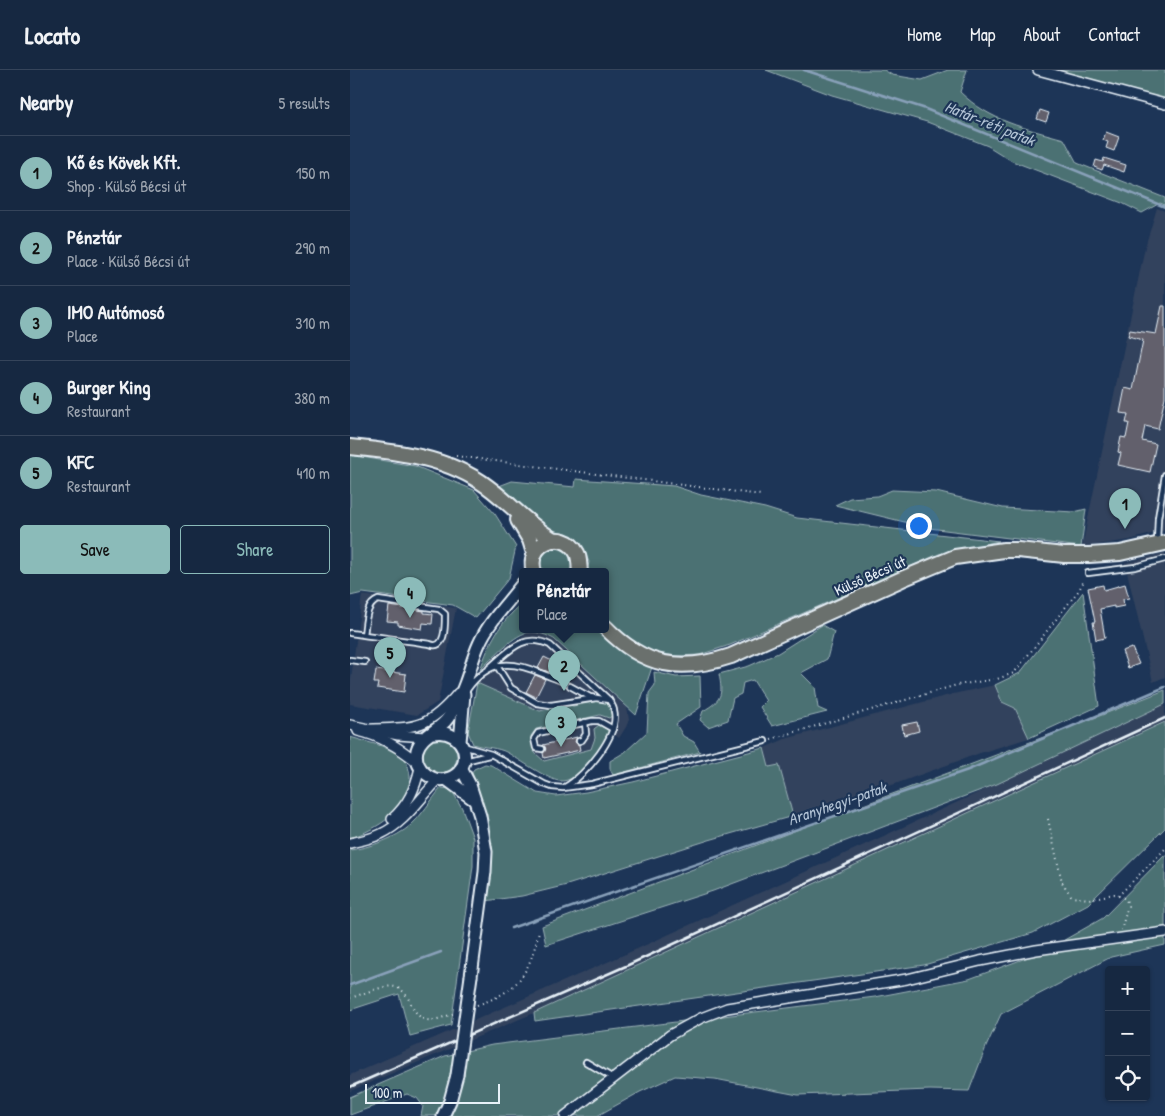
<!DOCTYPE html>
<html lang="en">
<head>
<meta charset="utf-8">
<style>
	:root { --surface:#162841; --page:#1f3048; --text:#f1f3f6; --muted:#9ea6b1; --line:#35445a; --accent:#8bbbb9 }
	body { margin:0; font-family:"Patrick Hand",sans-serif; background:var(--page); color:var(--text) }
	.controls { position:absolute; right:15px; bottom:15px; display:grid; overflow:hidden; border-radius:5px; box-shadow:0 1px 4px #0004 }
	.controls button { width:45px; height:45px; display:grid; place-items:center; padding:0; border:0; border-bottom:1px solid var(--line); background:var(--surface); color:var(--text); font:25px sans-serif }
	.scale { position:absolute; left:15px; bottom:12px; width:135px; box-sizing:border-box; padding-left:5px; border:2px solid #e8f1f8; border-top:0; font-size:14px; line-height:18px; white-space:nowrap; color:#e8f1f8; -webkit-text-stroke:4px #1d3557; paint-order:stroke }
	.you { position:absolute; left:568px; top:455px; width:18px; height:18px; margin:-12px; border:4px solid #fff; border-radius:50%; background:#1a73e8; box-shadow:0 0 0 8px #1a73e833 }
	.badge { display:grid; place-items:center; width:32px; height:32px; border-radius:50%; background:var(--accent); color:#111; font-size:16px; font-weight:700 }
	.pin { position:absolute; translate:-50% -41px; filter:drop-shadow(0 1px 2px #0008) }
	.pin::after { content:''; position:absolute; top:26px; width:18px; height:15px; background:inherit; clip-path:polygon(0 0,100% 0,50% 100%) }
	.popup { position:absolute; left:169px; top:498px; width:90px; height:65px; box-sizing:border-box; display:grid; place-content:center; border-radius:5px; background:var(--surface); filter:drop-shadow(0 1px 4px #0005); font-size:16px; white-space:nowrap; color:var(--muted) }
	.popup b { font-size:19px; color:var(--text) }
	.popup::after { content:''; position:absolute; left:50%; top:100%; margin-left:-10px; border:10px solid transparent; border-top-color:var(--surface) }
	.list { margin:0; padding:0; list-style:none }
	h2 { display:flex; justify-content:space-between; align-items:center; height:65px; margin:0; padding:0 20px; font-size:21px }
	h2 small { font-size:16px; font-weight:400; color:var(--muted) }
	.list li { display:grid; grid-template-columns:32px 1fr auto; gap:15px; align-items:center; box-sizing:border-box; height:75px; padding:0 20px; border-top:1px solid var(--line) }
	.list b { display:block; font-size:19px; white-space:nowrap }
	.list p { margin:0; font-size:16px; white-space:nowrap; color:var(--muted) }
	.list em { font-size:16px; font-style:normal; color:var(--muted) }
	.actions { display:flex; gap:10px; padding:15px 20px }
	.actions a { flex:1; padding:11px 0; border:1px solid var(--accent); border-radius:5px; text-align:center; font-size:18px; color:var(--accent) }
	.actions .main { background:var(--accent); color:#111 }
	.icon { flex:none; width:28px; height:28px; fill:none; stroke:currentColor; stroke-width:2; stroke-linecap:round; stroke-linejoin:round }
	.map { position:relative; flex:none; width:815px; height:1046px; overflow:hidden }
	header { display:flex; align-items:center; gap:30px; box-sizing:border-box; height:70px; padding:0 25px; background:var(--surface); border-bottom:1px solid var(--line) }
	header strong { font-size:24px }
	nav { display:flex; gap:28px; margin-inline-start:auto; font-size:18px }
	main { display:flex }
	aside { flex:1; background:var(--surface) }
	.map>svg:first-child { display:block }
</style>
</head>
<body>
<header>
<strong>Locato</strong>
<nav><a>Home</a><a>Map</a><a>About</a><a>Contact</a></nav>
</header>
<main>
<aside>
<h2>Nearby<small>5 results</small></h2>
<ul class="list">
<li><span class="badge">1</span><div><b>Kő és Kövek Kft.</b><p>Shop · Külső Bécsi út</p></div><em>150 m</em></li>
<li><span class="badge">2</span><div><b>Pénztár</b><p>Place · Külső Bécsi út</p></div><em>290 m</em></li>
<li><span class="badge">3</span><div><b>IMO Autómosó</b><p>Place</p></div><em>310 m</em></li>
<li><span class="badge">4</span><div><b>Burger King</b><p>Restaurant</p></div><em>380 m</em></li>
<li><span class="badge">5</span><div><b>KFC</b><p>Restaurant</p></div><em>410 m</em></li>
</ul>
<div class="actions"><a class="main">Save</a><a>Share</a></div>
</aside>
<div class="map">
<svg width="815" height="1046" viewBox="0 0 815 1046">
	<rect width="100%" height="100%" fill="#1d3557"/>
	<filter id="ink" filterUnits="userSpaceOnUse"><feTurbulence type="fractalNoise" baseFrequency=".02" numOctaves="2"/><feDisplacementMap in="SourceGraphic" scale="10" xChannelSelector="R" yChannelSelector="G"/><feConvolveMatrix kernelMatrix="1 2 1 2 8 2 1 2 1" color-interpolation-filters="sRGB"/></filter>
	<g filter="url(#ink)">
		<g fill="#32425d">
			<path d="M807,138l8,3v319l-35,10 -48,7 63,-300z"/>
			<path d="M815,483v124l-12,5 -28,-119z"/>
			<path d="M12,525l94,13 -18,94 -21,13 -67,-11v-17z"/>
			<path d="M179,562l12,1 13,6 73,68 2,13 -3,7 -7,11 -9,-7 -16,-2 1,9 -3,11 -48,12 -9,-8 -4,-17 5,-7 64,-14 3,-15 -30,6 -6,-2 -27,7 -63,-28 3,-13 26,-24z"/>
			<path d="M645,615l7,17 13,6 14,30 -49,15 -85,31 -102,32 -14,-51 -10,2 -5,-19 21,-9 168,-45z"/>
			<path d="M815,634v18l-631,291 -184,78v-16l287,-126 360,-165z"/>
		</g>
		<g fill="#4c7173" stroke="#9ab1b6">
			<path d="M416,0h118l8,5 30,5 26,-10h19l-7,22c31,30 65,36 104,47l13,24 88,35v7l-5,-2 -18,10 -20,-10 -110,-42 -24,-15 -61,-24 -95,-27z"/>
			<path d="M704,0h111v29z"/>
			<path d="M0,385l65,11 59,24 21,24 21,33 -7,31 -33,40 -23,-13 -90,-12 -13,3z"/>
			<path d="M226,409l98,7 27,9 64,13 32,10 202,23 -60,13 -209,91 -31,10 -22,1 -29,-4 -15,-8 -28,-27v-45h-18l2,-10 -6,-14 -11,-12 -14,-2 -20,-10 -39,-38 13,-5 63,6z"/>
			<path d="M542,420l44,2 67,16 71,4 12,-3 -5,38 -152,-19 -94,-23 15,-7 27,-2z"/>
			<path d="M203,476c15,3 25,10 16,26l-29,-1 -2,-5 5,-15z"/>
			<path d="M733,522l16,114 -70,32 -14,-30 -13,-6 -7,-17 25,-12z"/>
			<path d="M173,533v27h77c17,17 30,27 52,37l-16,48 -82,-76c-8,-4 -15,-7 -23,-7 -16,0 -40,28 -51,38 10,-29 19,-47 43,-67z"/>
			<path d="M472,555l12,7 -7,27 -26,14 14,14 3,21 9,4 -55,14 -12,-19 6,-6 -13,-21 -10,3 -2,11 -8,4 -5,22 -20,7 -8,-7 3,-9c19,-11 20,-16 16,-37l30,-8 29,-13z"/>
			<path d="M304,602l22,5 24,-1 1,31 -25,17 7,12 11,6 6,10 -87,23 -3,-6v-8l15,-9 22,-20 2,-39 6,-8z"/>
			<path d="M127,613l63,28 27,-7 6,2 30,-6 6,4 3,12 -3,2 -9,-3 -64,14 -5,7 4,17 9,8 47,-12 4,-11 -1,-9 5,-4 11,6c-8,17 -30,52 -51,50 -10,-1 -41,-22 -51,-28 -10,-6 -24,-5 -35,-9l-5,-12z"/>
			<path d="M815,620v14l-168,80 -284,107 -167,54 -4,-19 560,-211z"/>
			<path d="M815,652v106l-77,76 -55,29 -109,32 -389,56 -1,-8z"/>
			<path d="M0,667l32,9 23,12c2,6 5,13 5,19 -1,33 -32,52 -60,61z"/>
			<circle cx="90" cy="686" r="17"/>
			<path d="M414,678l5,19 10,-2 14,51 -84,24 -142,45 -45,11 -37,5 7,-49 -20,-80 2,-3 11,-5 6,1 46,28 19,3 30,-4 47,-10z"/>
			<path d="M91,718l10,1 11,19 11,30v28l-22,159 -41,11 -11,-42 -49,16v-160c19,-2 46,-12 61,-25 11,-10 20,-25 30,-37z"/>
			<path d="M815,785v90l-54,12 -110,57 -15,33 -17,44 -39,-1 -132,5 -83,-16 -40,-3 -35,16 -43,24h-176l2,-10 -6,-8 -10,-4 -57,21v-18l95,-41 47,-11 383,-48 94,-18 76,-28 58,-33z"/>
		</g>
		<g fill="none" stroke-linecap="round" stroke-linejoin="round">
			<g stroke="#89a1ba" stroke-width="2.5">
				<path d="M454,0l119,38 242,99"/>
				<path d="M161,858l457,-158 197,-83"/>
				<path d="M0,915l91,-33"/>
			</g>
		</g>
		<g fill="#62606c" stroke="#e8f1f8">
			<path d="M690,40l9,3 -3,9 -9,-3z"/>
			<path d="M756,62l13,5 -5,14 -8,-3 2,-6 -5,-2z"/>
			<path d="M754,88l22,7 -2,7 -20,-7 -2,5 -8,-3 2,-7 7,2z"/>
			<path d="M812,236h3v91l-7,32 -13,-3 -3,15 14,3 -6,28 -32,-7 3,-12 -3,-1 3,-15 5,1 3,-15h-3l2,-9 -8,-1 5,-25 8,2 10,-50 -15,-4 2,-6 26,4z"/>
			<path d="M775,514l4,14 -6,1 1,7 -10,2v-2l-14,3 5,29 -9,2 -3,-18h2l-7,-34 15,-3 1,5z"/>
			<path d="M39,536l35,5v2l9,1 -1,10 -9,-1 -1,6 -24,-4v-3l-11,-1z"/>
			<path d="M782,578l7,16 -11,4 -6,-17z"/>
			<path d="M194,587l10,5 -5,10 -11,-4z"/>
			<path d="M26,600l30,4 -2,18 -27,-4 1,-5h-4z"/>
			<path d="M185,605l10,4 -9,18 -10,-5z"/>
			<path d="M567,652l2,9 -15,4 -2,-10z"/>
			<path d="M227,667l-2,5 4,3 1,5 -36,8 -1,-5 3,-4 -3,-4z"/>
		</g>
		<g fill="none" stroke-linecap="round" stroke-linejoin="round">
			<defs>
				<g id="service">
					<path d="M807,473l1,-25 7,-43"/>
					<path d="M738,503l47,-6 30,-8"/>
					<path d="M0,563c27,4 53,7 80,11 16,7 15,-20 15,-30l-6,-5 -61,-9c-13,5 -12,23 -14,35"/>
					<path d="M0,590l15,2"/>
					<path d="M147,596l14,22 26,15 14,2 45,-7"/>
					<path d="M139,598c20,-17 34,-36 61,-23l59,55"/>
					<path d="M117,620c22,-31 44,-30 76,-16 7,3 15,5 22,9"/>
					<path d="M229,671l3,-1 4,-6 -1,-12"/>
					<path d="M113,676l28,8 53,30 8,3 11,1 29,-4 173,-43"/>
					<path d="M192,679l-6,-1 -2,-9 4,-6 54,-12h7l14,8"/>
					<path d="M115,691l24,-6"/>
					<path d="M215,717c20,-11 55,-52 49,-76 0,-4 -3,-8 -5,-11l-19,-3 -20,-11"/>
					<path d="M236,992l27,16"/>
				</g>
				<g id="minor">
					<path d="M688,0l127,34"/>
					<path d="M0,655l48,10 27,2"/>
					<path d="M23,659c43,-1 56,-1 85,-36"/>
					<path d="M8,661c23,5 41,16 59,31"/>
					<path d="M42,749c16,-14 23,-30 28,-51"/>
					<path d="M0,773c10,-2 21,-4 31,-9 24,-11 39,-36 58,-55"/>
					<path d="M215,1046l105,-81 31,-17 26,-10 180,-29 73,-18 56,-11 129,-18"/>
				</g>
				<g id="tertiary">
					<path d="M83,663c33,-6 44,37 14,46 -17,4 -34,-12 -30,-29 4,-15 22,-19 31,-32 7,-10 13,-23 17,-34 5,-13 8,-27 14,-40 10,-23 29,-41 44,-61"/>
					<path d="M110,672l4,-48"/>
					<path d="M111,698l9,17 10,31 6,36 -1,20 -14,104"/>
					<path d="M96,709l27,20"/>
					<path d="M93,1046l7,-15 7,-26"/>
				</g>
				<g id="primary">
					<path d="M0,377c49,5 98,10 138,40 23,17 41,39 66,53"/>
					<path d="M168,450l12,20 4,13"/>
					<path d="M184,502c-9,-29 29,-45 43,-19 3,6 2,13 3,19"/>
					<path d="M255,557c39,40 75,46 126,29l171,-77 53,-22 49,-7h14l46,5h25l31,-2 45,-10"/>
				</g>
			</defs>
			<use href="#service" stroke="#e8f1f8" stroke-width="8"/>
			<use href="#minor" stroke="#e8f1f8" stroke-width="12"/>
			<use href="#tertiary" stroke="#e8f1f8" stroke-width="15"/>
			<use href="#primary" stroke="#e8f1f8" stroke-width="18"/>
			<g stroke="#e8f1f8" stroke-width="2" stroke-dasharray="1 4" stroke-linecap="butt">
				<path d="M106,386l305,39"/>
				<path d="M421,669l186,-54 40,-6 17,-6 65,-83 6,-11"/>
				<path d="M698,749l14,63 10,15 17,2 25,-5 12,5 2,7 -7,24"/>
				<path d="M768,826l47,-47"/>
				<path d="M0,928c11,-3 34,-14 45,-11 19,5 15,36 38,33 7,-1 16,-5 22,-7"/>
				<path d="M127,935c42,-14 52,-31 62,-74"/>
			</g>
			<use href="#service" stroke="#1d3557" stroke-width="4.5"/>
			<use href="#minor" stroke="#1d3557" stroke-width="9"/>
			<use href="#tertiary" stroke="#1d3557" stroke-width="11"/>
			<use href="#primary" stroke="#6b706d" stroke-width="14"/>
			<path stroke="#e8f1f8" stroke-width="2.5" d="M0,1017l276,-121 539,-248"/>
			<defs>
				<path id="tertiary-bridge" d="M107,1005l14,-99"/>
			</defs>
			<use href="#tertiary-bridge" stroke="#e8f1f8" stroke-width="15" stroke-linecap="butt"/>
			<use href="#tertiary-bridge" stroke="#1d3557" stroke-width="11"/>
		</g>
	</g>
	<g text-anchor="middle" stroke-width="4.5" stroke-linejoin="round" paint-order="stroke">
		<g font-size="15" fill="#e8f1f8" stroke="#1d3557">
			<text transform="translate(520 506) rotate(-24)" y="5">Külső Bécsi út</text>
		</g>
		<g font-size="16" font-style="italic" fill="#b1c2d4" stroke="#1d3557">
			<text transform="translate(640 53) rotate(22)" y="6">Határ-réti patak</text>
			<text transform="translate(487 733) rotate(-19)" y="6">Aranyhegyi-patak</text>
		</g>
	</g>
</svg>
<div class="controls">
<button>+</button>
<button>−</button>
<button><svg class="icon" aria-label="locate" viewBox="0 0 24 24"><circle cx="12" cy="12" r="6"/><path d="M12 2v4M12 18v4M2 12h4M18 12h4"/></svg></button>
</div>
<div class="scale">100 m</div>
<div class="you"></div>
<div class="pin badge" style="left:775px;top:459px">1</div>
<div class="pin badge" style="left:214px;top:621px">2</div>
<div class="popup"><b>Pénztár</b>Place</div>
<div class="pin badge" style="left:211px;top:677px">3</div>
<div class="pin badge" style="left:60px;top:548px">4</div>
<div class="pin badge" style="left:40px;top:608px">5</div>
</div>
</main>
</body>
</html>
